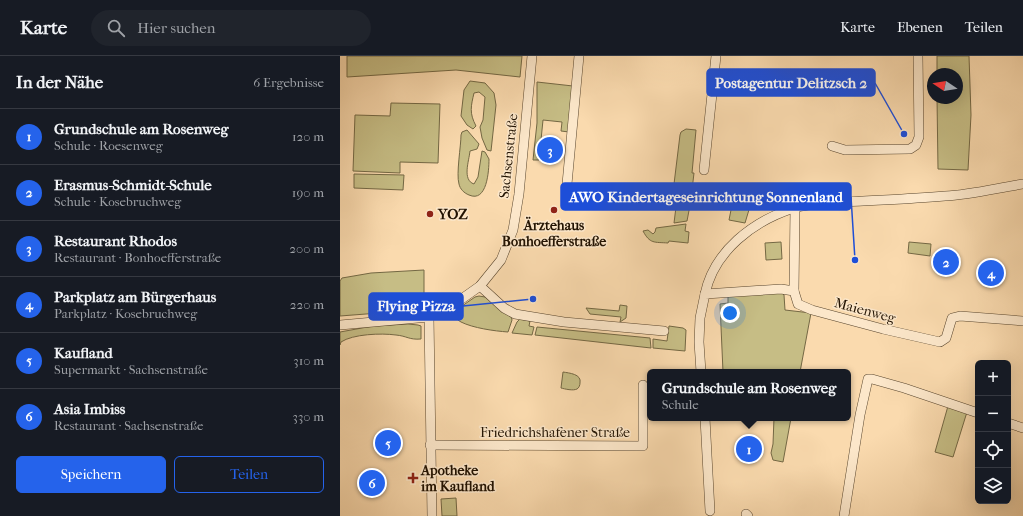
<!DOCTYPE html>
<html lang="de">
<head>
<meta charset="utf-8">
<style>
	:root { --surface:#171b24; --page:#20242c; --text:#f1f3f6; --muted:#9ea1a6; --line:#363941; --accent:#2563eb }
	body { margin:0; font-family:"IM FELL French Canon",serif; background:var(--page); color:var(--text) }
	.controls { position:absolute; right:12px; bottom:12px; display:grid; overflow:hidden; border-radius:6px; box-shadow:0 4px 16px #0002 }
	.controls button { width:36px; height:36px; display:grid; place-items:center; padding:0; border:0; border-bottom:1px solid var(--line); background:var(--surface); color:var(--text); font:20px sans-serif }
	.compass { position:absolute; left:587px; top:12px; width:36px; height:36px; border-radius:50%; background:var(--surface); box-shadow:0 4px 16px #0002; rotate:282deg }
	.you { position:absolute; left:390px; top:257px; width:14px; height:14px; margin:-10px; border:3px solid #fff; border-radius:50%; background:#1a73e8; box-shadow:0 0 0 6px #1a73e833 }
	.badge { display:grid; place-items:center; width:26px; height:26px; border-radius:50%; background:var(--accent); color:#fff; font-size:13px; font-weight:700 }
	.pin { position:absolute; translate:-50% -50%; border:2px solid #fff; box-shadow:0 1px 4px #0006 }
	.popup { position:absolute; left:307px; top:313px; width:204px; height:52px; box-sizing:border-box; display:grid; place-content:center; border-radius:6px; background:var(--surface); filter:drop-shadow(0 1px 3px #0005); font-size:13px; white-space:nowrap; color:var(--muted) }
	.popup b { font-size:15px; color:var(--text) }
	.popup::after { content:''; position:absolute; left:50%; top:100%; margin-left:-8px; border:8px solid transparent; border-top-color:var(--surface) }
	.list { margin:0; padding:0; list-style:none }
	h2 { display:flex; justify-content:space-between; align-items:center; height:52px; margin:0; padding:0 16px; font-size:17px }
	h2 small { font-size:13px; font-weight:400; color:var(--muted) }
	.list li { display:grid; grid-template-columns:26px 1fr auto; gap:12px; align-items:center; box-sizing:border-box; height:56px; padding:0 16px; border-top:1px solid var(--line) }
	.list b { display:block; font-size:15px; white-space:nowrap }
	.list p { margin:0; font-size:13px; white-space:nowrap; color:var(--muted) }
	.list em { font-size:13px; font-style:normal; color:var(--muted) }
	.actions { display:flex; gap:8px; padding:12px 16px }
	.actions a { flex:1; padding:9px 0; border:1px solid var(--accent); border-radius:6px; text-align:center; font-size:14px; color:var(--accent) }
	.actions .main { background:var(--accent); color:#fff }
	.icon { flex:none; width:22px; height:22px; fill:none; stroke:currentColor; stroke-width:2; stroke-linecap:round; stroke-linejoin:round }
	.map { position:relative; flex:none; width:683px; height:460px; overflow:hidden }
	header { display:flex; align-items:center; gap:24px; box-sizing:border-box; height:56px; padding:0 20px; background:var(--surface); border-bottom:1px solid var(--line) }
	header strong { font-size:19px }
	nav { display:flex; gap:22px; margin-inline-start:auto; font-size:14px }
	.search { width:280px; height:36px; background:var(--page); display:flex; align-items:center; gap:10px; box-sizing:border-box; padding:0 14px; border-radius:22px; color:var(--muted); font-size:15px }
	main { display:flex }
	aside { flex:1; background:var(--surface) }
	.map>svg:first-child { display:block }
</style>
</head>
<body>
<header>
<strong>Karte</strong>
<div class="search"><svg class="icon" aria-label="search" viewBox="0 0 24 24"><circle cx="10" cy="10" r="6"/><path d="M15 15l6 6"/></svg>Hier suchen</div>
<nav><a>Karte</a><a>Ebenen</a><a>Teilen</a></nav>
</header>
<main>
<aside>
<h2>In der Nähe<small>6 Ergebnisse</small></h2>
<ul class="list">
<li><span class="badge">1</span><div><b>Grundschule am Rosenweg</b><p>Schule · Roesenweg</p></div><em>120 m</em></li>
<li><span class="badge">2</span><div><b>Erasmus-Schmidt-Schule</b><p>Schule · Kosebruchweg</p></div><em>190 m</em></li>
<li><span class="badge">3</span><div><b>Restaurant Rhodos</b><p>Restaurant · Bonhoefferstraße</p></div><em>200 m</em></li>
<li><span class="badge">4</span><div><b>Parkplatz am Bürgerhaus</b><p>Parkplatz · Kosebruchweg</p></div><em>220 m</em></li>
<li><span class="badge">5</span><div><b>Kaufland</b><p>Supermarkt · Sachsenstraße</p></div><em>310 m</em></li>
<li><span class="badge">6</span><div><b>Asia Imbiss</b><p>Restaurant · Sachsenstraße</p></div><em>330 m</em></li>
</ul>
<div class="actions"><a class="main">Speichern</a><a>Teilen</a></div>
</aside>
<div class="map">
<svg width="683" height="460" viewBox="0 0 683 460">
	<rect width="100%" height="100%" fill="#fadaae"/>
	<filter id="stains"><feTurbulence type="fractalNoise" baseFrequency=".005" numOctaves="4"/><feColorMatrix values="0 0 0 0 .2 0 0 0 0 .09 0 0 0 0 .02 0 0 0 .5 -.17"/></filter>
	<radialGradient id="worn" r=".72"><stop offset=".6" stop-color="#630" stop-opacity="0"/><stop offset="1" stop-color="#630" stop-opacity=".3"/></radialGradient>
	<g fill="#c6bd85" stroke="#746844">
		<path d="M7,0h175l-2,21 -64,-7 -109,7z"/>
		<path d="M597,0h32l2,59 -3,55 -30,-1 -1,-71h20v-24h-20z"/>
		<path d="M130,25l15,2 9,10 2,12 -5,46 -4,-1 -5,-12 -2,-11 3,-7 2,-23 -6,-5 -5,1c-3,13 -5,20 2,33l-3,3 -6,-4 -6,-9 3,-26z"/>
		<path d="M197,26l36,4 -4,46 -8,-1 1,-9 -19,-2 -4,40h-6l4,-37z"/>
		<path d="M51,47l49,1 -2,59 -38,-1v11l-47,-2 2,-56 35,1z"/>
		<path d="M346,73l10,1 -4,43h2l-2,17 -2,2c-8,4 -15,2 -16,-8l6,-49 1,-3z"/>
		<path d="M127,74l12,14 -2,5 -7,2c-1,10 -8,29 4,33l4,-7 4,-26 3,1 4,7c0,12 -2,44 -20,36 -5,-2 -9,-6 -10,-11 -3,-10 2,-38 2,-49l1,-3z"/>
		<path d="M14,118l50,1 -1,15 -49,-2z"/>
		<path d="M395,134l19,3 -9,30 -16,-3z"/>
		<path d="M337,143l14,1 -4,21 -13,2z"/>
		<path d="M346,168l-1,7 4,1 -1,11 -19,-2 -1,2c-14,-1 -18,1 -25,-12l5,-1 5,4 2,-2 1,-4z"/>
		<path d="M441,186l1,17 -16,1 -1,-17z"/>
		<path d="M569,186l22,2 -1,12 -22,-3z"/>
		<path d="M84,214v33l-6,7 -78,6v-35l2,-3 29,-5z"/>
		<path d="M440,234l4,5 1,15 26,3 -11,59h-77l-3,-68 8,-1v-9z"/>
		<path d="M139,240l6,1 26,19 1,4 -4,12c-14,-1 -35,-4 -47,-10 -4,-2 -7,-6 -9,-9l23,-16z"/>
		<path d="M280,249l7,1 -1,12 -6,4 1,-5 -31,-3 -4,-6 33,3z"/>
		<path d="M180,263l10,2 -1,5 5,1 -2,8 -20,-2 5,-11z"/>
		<path d="M68,268l10,1 3,1v13c-12,1 -14,-3 -25,-4 -15,-2 -43,-1 -55,7l-1,3v-13l33,-6z"/>
		<path d="M329,270l14,2 3,2 -1,21 -32,-3v-9l14,2z"/>
		<path d="M197,271l113,11 1,10 -116,-13z"/>
		<path d="M223,316c6,1 19,2 17,11 0,2 -1,5 -3,6 -4,2 -12,0 -16,-1z"/>
		<path d="M608,350l19,6 -14,45 -18,-5z"/>
		<path d="M434,362h17l-8,44 -10,-2 -2,-7 2,-9z"/>
		<path d="M116,442l1,18h-15l-1,-17z"/>
	</g>
	<g fill="none" stroke-linecap="round" stroke-linejoin="round">
		<defs>
			<g id="street">
				<path d="M492,90l13,4 65,-1 6,-4 3,-8 -1,-81"/>
				<path d="M364,114l12,-114"/>
				<path d="M227,128l12,-128"/>
				<path d="M455,152l-1,83 4,13 14,6 71,19 57,13 6,-4 6,-20 8,-2 63,5"/>
				<path d="M140,230l24,22 11,6 49,8 100,9"/>
				<path d="M365,238c9,-43 48,-73 89,-86 17,-5 34,-4 51,-6 34,-2 67,-3 100,-6 26,-1 52,-8 78,-12"/>
				<path d="M89,261l3,199"/>
				<path d="M0,269l89,-8 17,-7 34,-24 21,-26 12,-30 6,-36 13,-138"/>
				<path d="M361,316l-2,-30 1,-24 5,-24 76,-5 13,2"/>
				<path d="M365,362l5,93"/>
				<path d="M668,367l15,5"/>
				<path d="M90,389l213,1v-61"/>
				<path d="M406,458l2,2"/>
				<path d="M504,460l16,-101 8,-36h4l32,9 74,25"/>
			</g>
		</defs>
		<use href="#street" stroke="#58452d" stroke-width="10"/>
		<use href="#street" stroke="#fce7ca" stroke-width="9"/>
	</g>
	<g fill="#8f2418" stroke="#fce7ca" stroke-width="1.5">
		<circle cx="214" cy="154" r="4"/>
		<circle cx="90" cy="158" r="4"/>
		<path d="M71 416h4v4h4v4h-4v4h-4v-4h-4v-4h4z"/>
	</g>
	<g text-anchor="middle" stroke-width="3" stroke-linejoin="round" paint-order="stroke">
		<g font-size="14" fill="#221302" stroke="#fce7ca">
			<text transform="translate(168 100) rotate(-84)" y="5">Sachsenstraße</text>
			<text transform="translate(525 254) rotate(15)" y="5">Maienweg</text>
			<text x="215" y="381">Friedrichshafener Straße</text>
		</g>
		<g font-size="14" font-weight="bold" fill="#221302" stroke="#fce7ca" text-anchor="start">
			<text x="98" y="163">YOZ</text>
			<text x="214" y="174" text-anchor="middle">Ärztehaus<tspan x="214" dy="16">Bonhoefferstraße</tspan></text>
			<text x="81" y="419">Apotheke<tspan x="81" dy="16">im Kaufland</tspan></text>
		</g>
	</g>
	<path fill="none" stroke="#1d4ed8" stroke-width="1.5" d="M564 78L535 27M515 204L511 141M193 243L123 250"/>
	<g fill="#1d4ed8" stroke="#fce7ca" stroke-width="1.5">
		<circle cx="564" cy="78" r="4"/>
		<circle cx="515" cy="204" r="4"/>
		<circle cx="193" cy="243" r="4"/>
	</g>
	<g fill="#1d4ed8" stroke="#1d4ed8" stroke-width="1.5">
		<rect x="367" y="13" width="168" height="27" rx="4"/>
		<rect x="221" y="127" width="290" height="27" rx="4"/>
		<rect x="29" y="237" width="94" height="27" rx="4"/>
	</g>
	<g font-size="15" text-anchor="middle" font-weight="bold" fill="#fff">
		<text x="451" y="32">Postagentur Delitzsch 2</text>
		<text x="366" y="146">AWO Kindertageseinrichtung Sonnenland</text>
		<text x="76" y="255">Flying Pizza</text>
	</g>
	<rect width="100%" height="100%" filter="url(#stains)"/>
	<rect width="100%" height="100%" fill="url(#worn)"/>
</svg>
<div class="controls">
<button>+</button>
<button>−</button>
<button><svg class="icon" aria-label="locate" viewBox="0 0 24 24"><circle cx="12" cy="12" r="6"/><path d="M12 2v4M12 18v4M2 12h4M18 12h4"/></svg></button>
<button><svg class="icon" aria-label="layers" viewBox="0 0 24 24"><path d="M12 4l9 5-9 5-9-5zM3 14l9 5 9-5"/></svg></button>
</div>
<svg class="compass" viewBox="-18 -18 36 36"><path d="M0-13l5 13h-10z" fill="#e53935"/><path d="M0 13l5-13h-10z" fill="#9ea1a6"/></svg>
<div class="you"></div>
<div class="pin badge" style="left:409px;top:393px">1</div>
<div class="popup"><b>Grundschule am Rosenweg</b>Schule</div>
<div class="pin badge" style="left:606px;top:206px">2</div>
<div class="pin badge" style="left:210px;top:94px">3</div>
<div class="pin badge" style="left:651px;top:217px">4</div>
<div class="pin badge" style="left:48px;top:387px">5</div>
<div class="pin badge" style="left:32px;top:427px">6</div>
</div>
</main>
</body>
</html>
